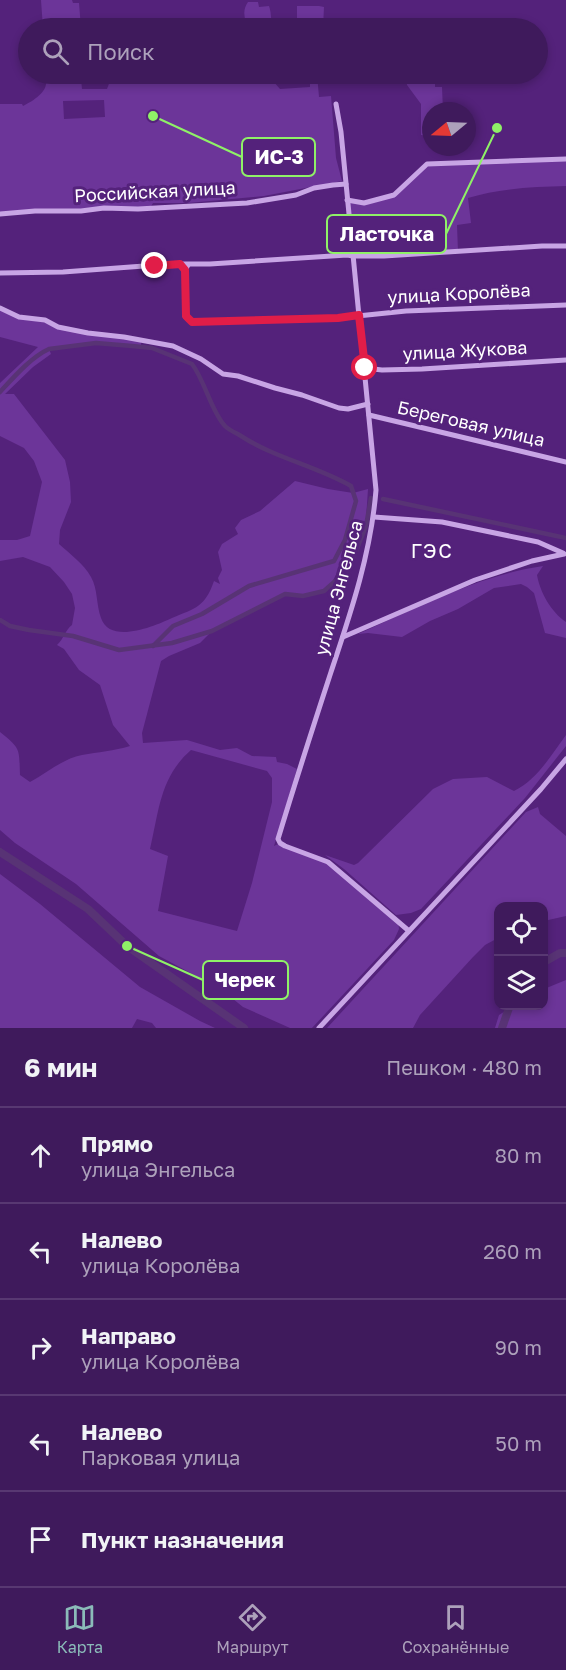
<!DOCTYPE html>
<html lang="ru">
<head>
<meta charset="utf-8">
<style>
	:root { --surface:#3f1a5c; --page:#4a2765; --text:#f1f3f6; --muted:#ada1bb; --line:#583872; --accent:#8bbbb9 }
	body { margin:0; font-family:"Golos Text",sans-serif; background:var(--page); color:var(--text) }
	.controls { position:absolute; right:18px; bottom:18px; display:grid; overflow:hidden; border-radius:12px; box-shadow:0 3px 9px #0003 }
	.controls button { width:54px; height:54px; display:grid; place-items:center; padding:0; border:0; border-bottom:2px solid var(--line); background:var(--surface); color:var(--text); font:30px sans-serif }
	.compass { position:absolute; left:422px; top:102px; width:54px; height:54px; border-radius:50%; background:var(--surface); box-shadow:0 3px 9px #0003; rotate:251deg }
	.stop { position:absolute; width:18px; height:18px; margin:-14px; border:4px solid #e11d48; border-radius:50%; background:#fff }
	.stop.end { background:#e11d48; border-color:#fff; box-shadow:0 2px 6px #0008 }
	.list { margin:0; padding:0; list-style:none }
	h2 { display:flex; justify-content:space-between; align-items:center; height:78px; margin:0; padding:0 24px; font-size:26px }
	h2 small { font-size:20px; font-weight:400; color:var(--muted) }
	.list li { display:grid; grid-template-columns:39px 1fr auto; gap:18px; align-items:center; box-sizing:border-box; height:96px; padding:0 24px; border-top:2px solid var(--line) }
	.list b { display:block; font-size:22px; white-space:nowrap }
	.list p { margin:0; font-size:20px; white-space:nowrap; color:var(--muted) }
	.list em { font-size:20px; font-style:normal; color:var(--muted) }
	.icon { flex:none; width:33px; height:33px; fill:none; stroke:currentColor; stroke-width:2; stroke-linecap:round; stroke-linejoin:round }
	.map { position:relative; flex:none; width:566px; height:1028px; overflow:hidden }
	.search { position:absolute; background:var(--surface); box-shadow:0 3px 9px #0003; left:18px; right:18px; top:18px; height:66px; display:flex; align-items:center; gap:15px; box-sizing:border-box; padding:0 21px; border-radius:33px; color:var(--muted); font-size:22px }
	.sheet { height:558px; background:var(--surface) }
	nav { display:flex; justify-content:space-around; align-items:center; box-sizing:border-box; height:84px; border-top:2px solid var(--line); background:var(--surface); font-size:16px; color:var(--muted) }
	nav a { display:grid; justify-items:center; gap:3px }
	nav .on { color:var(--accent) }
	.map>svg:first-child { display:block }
</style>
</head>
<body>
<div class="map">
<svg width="566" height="1028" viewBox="0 0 566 1028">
	<rect width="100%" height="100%" fill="#54227b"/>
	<g fill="#6c3599" fill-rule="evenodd">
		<path d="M41,0h31l1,3h6l2,25h-38z"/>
		<path d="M248,2h10l1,5 10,-1c3,8 1,16 5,22h-25c-5,-8 -7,-18 -1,-26z"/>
		<path d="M297,6h22l5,1 -1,21h-26z"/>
		<path d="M45,74h20v7l16,-2 1,10h25l3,-8v-7h157l13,15 30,-2v-13h7l2,23 12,-1 5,62 6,23 -78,15 -76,7h-35l-3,5 -150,6v-110h22l1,2c8,-4 22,-12 23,-22 1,-3 0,-7 -1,-10zM104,100l1,17 -41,2 -1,-18z"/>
		<path d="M403,74h32v13h7l1,24h-12v25l-10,-1v-31l-14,-19 -1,-10h-3z"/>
		<path d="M566,159v27c-32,1 -66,2 -98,12l3,25 -14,2 1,27 -74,4 -2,-24 -31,2 -4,-34 17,3 30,-8 33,-31z"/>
		<path d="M0,308l8,5 32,6 14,6 87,15v7l-45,-4 -47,6 2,5 -18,13 -28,27h9l51,66 5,22 1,20 -11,28 -1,14c11,10 25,20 32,33 7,12 5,28 10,41 9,27 54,8 71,0 24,-10 33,-11 42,-37l6,3 -2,-6 4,-8 -4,-18 4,-8 16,-10 -3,-6 6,-8 19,-9 35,-30 33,8 25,4 15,-4 -2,30 -36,67 -6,5 -21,5 -18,-2 -73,37 -12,12 -31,13 -8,5 -19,72 1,10 44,-3 33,10 17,-2 15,8 24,1 1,5 10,2 10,5 -23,77 6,-3 48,19 70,59 1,8 -5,11 -82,88h-22l-47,-21 -21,-17 -63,-34 -83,-72 -61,-41 -15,-13v-98c21,17 19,16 20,43l10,7c17,-9 32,-23 52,-27 16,-3 32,-4 48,-9l-17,-21 -13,-40 -21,-15 -15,-21 -7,-4c7,-6 8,-15 15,-20l3,-17 -3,-14 -8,-12 -14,-15 -27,-10 -23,4v-21h17l13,-4 12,-54 -8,-21 -10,-13 -24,-12v-53l38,-36 -38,-10zM191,750l76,21 5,7v24l-20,81 -15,48 -79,-20 10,-55 -18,-7c9,-38 10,-72 41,-99z"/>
		<path d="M543,566l-6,9c3,17 14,37 29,47v16l-21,-5 -11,-40 -7,-6 -6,-3 -27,4 -36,21 -28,12 -28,16 -34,-4 -10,1c58,-26 122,-59 185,-68z"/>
		<path d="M566,735v11l-41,52 -104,111 -10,4 -15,2 -52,-46 -19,-14 29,10 4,-2 75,-74 20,-10 34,-2 27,14c24,-12 37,-36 52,-56z"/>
		<path d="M538,807l2,7 26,22v80l-22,5v-15h-46v32l-13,7 -12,12 -53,58 -7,13h-86l199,-216z"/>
		<path d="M0,874l40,30 100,83 60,34 15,7h-59l-4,-5 -15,-4 -5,9h-132z"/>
		<path d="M566,980v48h-71l4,-13 14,-9 31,-1v-16z"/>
	</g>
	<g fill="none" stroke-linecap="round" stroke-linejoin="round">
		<g stroke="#583375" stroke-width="4.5">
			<path d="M0,392c13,-14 31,-35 49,-43l47,-6 36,3 20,2 40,16c13,17 19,47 33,62 4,4 11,7 16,10 34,22 75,30 110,50l5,15 -11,39 -11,21 -85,25 -47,28 -29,12 -20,20"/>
			<path d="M383,499l183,39"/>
			<path d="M0,620l10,6 19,4 44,6 46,14 53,-7 40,-12 73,-37 18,2 21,-5 25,-22 17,-43 5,-28"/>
		</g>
		<g stroke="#583375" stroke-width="8">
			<path d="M0,852l88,57 39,37 117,82"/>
			<path d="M544,962l16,-9h6"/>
			<path d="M502,1028l8,-23"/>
		</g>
		<g stroke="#c8a5e5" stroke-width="5">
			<path d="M336,104l5,28 35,358c-5,63 -25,122 -45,182 -18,55 -36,111 -53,167l2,4 5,3 43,16 81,69"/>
			<path d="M347,200l17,3 30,-8 33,-31 139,-5"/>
			<path d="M0,214l35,-3h46l23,-3 34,1 109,-6 49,-8 18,-7 19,-3 13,-1"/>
			<path d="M188,265l-3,5v46l4,4 6,2 83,-3 60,-1 68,-7 160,-6"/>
			<path d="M0,273l63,-1 108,-8h39l137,-9 6,1h31l158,-10h24"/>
			<path d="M0,308l19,9 26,3 13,7 30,6 36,4 49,9 28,13 22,15 15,2 37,12 27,7 37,13 9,1 20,-5"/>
			<path d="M365,368l17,2 40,-1 144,-9"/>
			<path d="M369,415l197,47"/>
			<path d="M374,517l68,5 96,20 25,11"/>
			<path d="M343,637l132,-57 57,-19 32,-7"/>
			<path d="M319,1028l222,-239 25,-30"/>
		</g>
	</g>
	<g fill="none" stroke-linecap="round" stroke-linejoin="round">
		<path stroke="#e11d48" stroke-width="8" d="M155,266l25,-2 5,6 1,46 6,6 146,-4 21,-3 6,53"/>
	</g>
	<g text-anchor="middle" stroke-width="6" stroke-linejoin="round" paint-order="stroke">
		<g font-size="18" fill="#fff" stroke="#54227b">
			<text transform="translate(155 192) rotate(-3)" y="6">Российская улица</text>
			<text transform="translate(459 294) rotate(-3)" y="6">улица Королёва</text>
			<text transform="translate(465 351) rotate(-3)" y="6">улица Жукова</text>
			<text transform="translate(471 424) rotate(13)" y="6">Береговая улица</text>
			<text transform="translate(339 588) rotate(-75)" y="6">улица Энгельса</text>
		</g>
		<g font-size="20" letter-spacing="1.5" fill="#fff" stroke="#54227b">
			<text x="432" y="558">ГЭС</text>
		</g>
	</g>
	<path fill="none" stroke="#8ff167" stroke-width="2" d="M153 116L242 157M497 128L446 234M127 946L203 980"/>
	<g fill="#8ff167" stroke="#54227b" stroke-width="2">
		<circle cx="153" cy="116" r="6"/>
		<circle cx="497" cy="128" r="6"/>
		<circle cx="127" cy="946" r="6"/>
	</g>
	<g fill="#54227b" stroke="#8ff167" stroke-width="2">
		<rect x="242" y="138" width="73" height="38" rx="6"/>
		<rect x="327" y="215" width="119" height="38" rx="6"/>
		<rect x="203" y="961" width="85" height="38" rx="6"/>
	</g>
	<g font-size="20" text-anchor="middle" font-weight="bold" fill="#fff">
		<text x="279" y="164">ИС-3</text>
		<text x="387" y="241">Ласточка</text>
		<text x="245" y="987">Черек</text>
	</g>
</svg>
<div class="controls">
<button><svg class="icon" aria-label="locate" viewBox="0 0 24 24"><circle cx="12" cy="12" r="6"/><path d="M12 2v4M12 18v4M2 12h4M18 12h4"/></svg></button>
<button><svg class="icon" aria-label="layers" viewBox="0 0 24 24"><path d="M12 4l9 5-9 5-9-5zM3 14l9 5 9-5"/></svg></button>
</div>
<svg class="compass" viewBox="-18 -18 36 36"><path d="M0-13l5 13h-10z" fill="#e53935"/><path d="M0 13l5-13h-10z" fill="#ada1bb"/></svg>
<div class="stop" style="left:365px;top:368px"></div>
<div class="stop end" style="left:155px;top:266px"></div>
<div class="search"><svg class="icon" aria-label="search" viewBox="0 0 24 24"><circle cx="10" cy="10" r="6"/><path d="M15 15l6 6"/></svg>Поиск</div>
</div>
<section class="sheet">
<h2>6 мин<small>Пешком · 480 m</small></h2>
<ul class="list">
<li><svg class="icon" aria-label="ahead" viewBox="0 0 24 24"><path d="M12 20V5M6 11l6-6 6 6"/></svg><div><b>Прямо</b><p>улица Энгельса</p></div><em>80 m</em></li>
<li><svg class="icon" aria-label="left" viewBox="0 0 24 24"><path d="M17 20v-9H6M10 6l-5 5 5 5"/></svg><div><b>Налево</b><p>улица Королёва</p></div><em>260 m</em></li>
<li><svg class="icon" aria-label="right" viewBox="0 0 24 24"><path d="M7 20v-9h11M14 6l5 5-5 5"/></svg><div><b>Направо</b><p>улица Королёва</p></div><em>90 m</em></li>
<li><svg class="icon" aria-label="left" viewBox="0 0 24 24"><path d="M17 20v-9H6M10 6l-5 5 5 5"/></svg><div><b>Налево</b><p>Парковая улица</p></div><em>50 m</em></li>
<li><svg class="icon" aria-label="arrive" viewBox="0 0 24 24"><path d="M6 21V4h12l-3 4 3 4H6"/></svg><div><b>Пункт назначения</b></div></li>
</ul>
</section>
<nav>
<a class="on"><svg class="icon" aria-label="map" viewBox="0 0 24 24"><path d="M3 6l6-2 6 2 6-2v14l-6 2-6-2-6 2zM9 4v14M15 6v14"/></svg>Карта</a>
<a><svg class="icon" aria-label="directions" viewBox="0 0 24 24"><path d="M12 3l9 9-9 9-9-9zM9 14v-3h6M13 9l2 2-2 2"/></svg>Маршрут</a>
<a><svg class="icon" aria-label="saved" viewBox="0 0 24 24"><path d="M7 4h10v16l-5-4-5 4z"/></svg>Сохранённые</a>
</nav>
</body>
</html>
